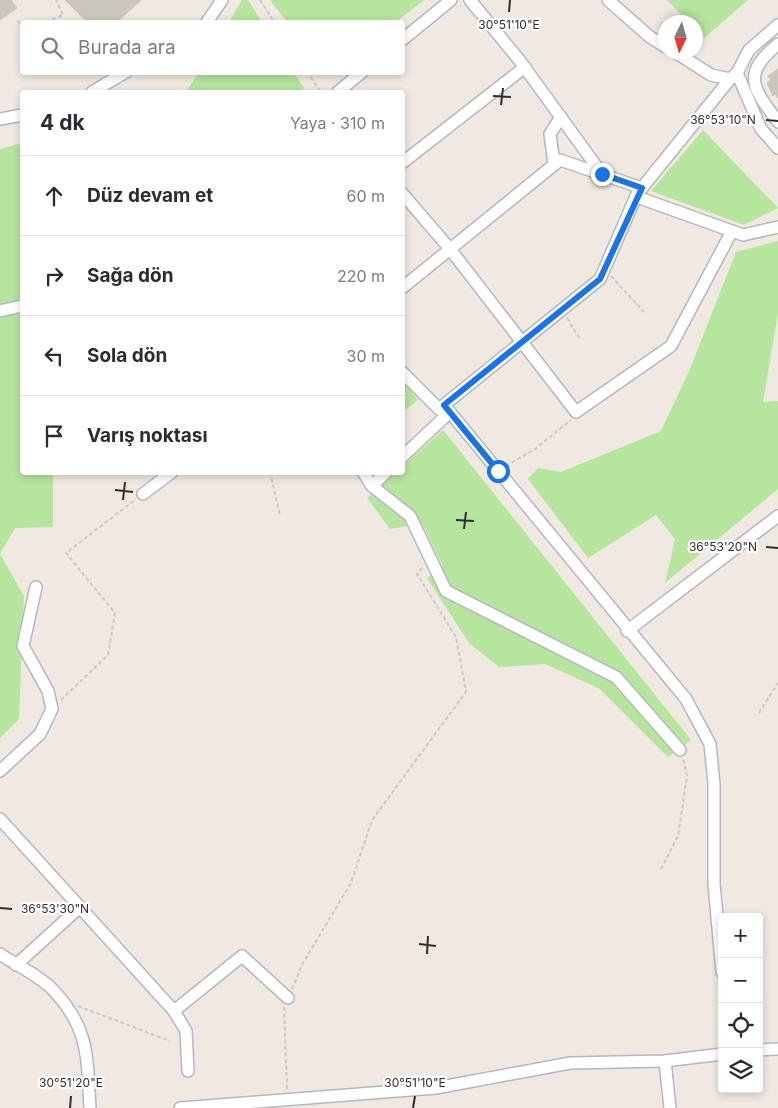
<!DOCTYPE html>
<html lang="tr">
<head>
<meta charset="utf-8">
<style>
	:root { --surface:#fff; --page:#f2f2f3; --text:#2b2b33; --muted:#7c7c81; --line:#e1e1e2 }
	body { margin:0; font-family:Inter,sans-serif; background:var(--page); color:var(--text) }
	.controls { position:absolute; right:15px; bottom:15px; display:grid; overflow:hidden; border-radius:5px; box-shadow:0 2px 8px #0003 }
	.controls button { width:45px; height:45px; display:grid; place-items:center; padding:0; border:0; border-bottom:1px solid var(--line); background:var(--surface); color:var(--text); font:25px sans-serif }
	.compass { position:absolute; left:658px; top:15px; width:45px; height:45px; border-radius:50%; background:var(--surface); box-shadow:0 2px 8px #0003; rotate:185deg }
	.stop { position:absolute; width:15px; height:15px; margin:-11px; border:4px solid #1a73e8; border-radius:50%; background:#fff }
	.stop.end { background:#1a73e8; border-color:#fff; box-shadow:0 1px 5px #0008 }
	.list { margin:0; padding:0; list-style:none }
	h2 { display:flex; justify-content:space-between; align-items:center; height:65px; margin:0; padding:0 20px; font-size:21px }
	h2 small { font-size:16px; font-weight:400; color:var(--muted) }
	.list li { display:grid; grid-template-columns:32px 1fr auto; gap:15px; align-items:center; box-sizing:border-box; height:80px; padding:0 20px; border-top:1px solid var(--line) }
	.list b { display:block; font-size:19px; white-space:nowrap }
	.list em { font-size:16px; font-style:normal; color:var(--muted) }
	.icon { flex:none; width:28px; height:28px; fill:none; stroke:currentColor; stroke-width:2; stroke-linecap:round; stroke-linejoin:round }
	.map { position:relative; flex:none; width:778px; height:1108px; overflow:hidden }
	.search { position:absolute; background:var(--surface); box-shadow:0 2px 8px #0003; left:20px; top:20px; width:385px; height:55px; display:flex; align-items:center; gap:12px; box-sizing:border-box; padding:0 18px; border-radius:5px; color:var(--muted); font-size:19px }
	.panel { position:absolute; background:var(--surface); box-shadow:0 2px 8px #0003; left:20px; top:90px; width:385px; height:385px; border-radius:5px }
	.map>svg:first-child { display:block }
</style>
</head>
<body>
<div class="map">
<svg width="778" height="1108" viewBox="0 0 778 1108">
	<rect width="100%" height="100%" fill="#efe9e1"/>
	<g fill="#b6e59e">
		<path d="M242,0h6l14,22h-33z"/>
		<path d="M270,0h154l-28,22h-109z"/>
		<path d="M667,0h81l-45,39 -7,-9v-8h-8z"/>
		<path d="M199,72l95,1 10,15 -5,4h-113z"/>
		<path d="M703,130l75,78 -34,17 -93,-34z"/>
		<path d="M22,143v329l31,1v54l-38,1 -15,26 24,42 -5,123 -19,19v-589z"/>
		<path d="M778,241v72l-15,89 15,-1v88l-113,94 10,-44 -19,-24 -68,43 -60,-79 10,-11 23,4 100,-41 29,-62 46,-117z"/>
		<path d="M403,381l15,19 -15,12 -1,-1z"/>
		<path d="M443,430l248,310 -23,17 -68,-68 -55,-25 -46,3 -30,-24 -42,-65 16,-11 -21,-43 -32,5 -23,-31 28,-25 7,-1 1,-6z"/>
	</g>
	<g fill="#cbc7bf" stroke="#cbc5ba">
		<path d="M0,0h11l6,8 -17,12z"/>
		<path d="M65,0h76l-24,22h-30z"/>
		<path d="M778,69v29l-3,-4 -2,2 -6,-13 4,-3 -3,-4z"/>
	</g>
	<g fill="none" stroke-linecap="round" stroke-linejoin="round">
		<defs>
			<g id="minor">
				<path d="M470,0l50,61 82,113"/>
				<path d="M608,0l42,37 16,10"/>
				<path d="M207,22l15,-22"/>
				<path d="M402,40l49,-40"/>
				<path d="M778,44c-38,31 -24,45 0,78"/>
				<path d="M675,52l36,23 19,4 7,-6 12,-23 29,-25"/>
				<path d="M737,73l24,56 17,19"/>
				<path d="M92,92l34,-20"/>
				<path d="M338,92l24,-20"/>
				<path d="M0,119l22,-4"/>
				<path d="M402,163l123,-96"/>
				<path d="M554,164l-4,-30 11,-17"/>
				<path d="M402,193l48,56 126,163 95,-66 61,-115"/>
				<path d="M637,197l106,38 35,-8"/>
				<path d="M402,288l158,-128 82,28"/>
				<path d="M0,311l22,-5"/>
				<path d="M402,372l37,37 161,-130 37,-85 93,-115"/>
				<path d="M444,405l242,294 24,45 4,40v100l8,88"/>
				<path d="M402,457l48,-45"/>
				<path d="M363,472l9,14 38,30 36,75 170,86 64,73"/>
				<path d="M372,486l14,-14"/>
				<path d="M143,494l29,-22"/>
				<path d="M627,631l151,-115"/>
				<path d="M0,771l40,-37 12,-25 -4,-18 -25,-45 13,-59"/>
				<path d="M0,819l174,192 68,-55 46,42"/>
				<path d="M0,954c16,11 42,23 54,37 36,38 33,69 36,117"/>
				<path d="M16,965l64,-58"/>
				<path d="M174,1011l12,20 2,40"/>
				<path d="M759,1050l19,-1"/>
				<path d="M665,1061l5,47"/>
				<path d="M180,1108l256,-20 134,-25 95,-2 57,-7"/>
			</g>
		</defs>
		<use href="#minor" stroke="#b4b7c1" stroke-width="14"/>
		<g stroke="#c9c9c9" stroke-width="2" stroke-dasharray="4 2.5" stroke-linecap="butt">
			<path d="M260,0l14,22"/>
			<path d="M17,21l5,3"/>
			<path d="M46,22l17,-7 -7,-15"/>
			<path d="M307,72l14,20"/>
			<path d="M611,276l33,36"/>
			<path d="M567,318l13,21"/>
			<path d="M506,466l29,-17 36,-29"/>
			<path d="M270,472l10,44"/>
			<path d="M61,700l47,-45 7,-42 -49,-60 70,-54"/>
			<path d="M759,713l19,-30"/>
			<path d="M661,869l17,-33 9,-60 -4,-17"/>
			<path d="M292,989l11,-26 48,-80 21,-63 94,-128 -10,-55 -39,-63 7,-8"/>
			<path d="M78,1006l92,35"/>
			<path d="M284,1007l3,83"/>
		</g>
		<use href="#minor" stroke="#fff" stroke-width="11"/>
	</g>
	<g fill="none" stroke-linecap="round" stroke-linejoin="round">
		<path stroke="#1a73e8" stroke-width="6" d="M498,471l-54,-66 156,-126 42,-91 -40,-14"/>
	</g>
	<path fill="none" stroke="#2e2e2e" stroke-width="2" d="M509,12l1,-12M493,96l18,1M501,105l2,-17M766,120l12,1M115,490l18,2M123,500l2,-18M456,520l18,1M464,529l2,-17M766,547l12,1M0,908l12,1M419,944l17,2M427,954l1,-18M70,1108l1,-12M413,1108l2,-12"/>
	<g font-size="12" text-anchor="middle" fill="#2e2e2e" stroke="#fff" stroke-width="4.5" stroke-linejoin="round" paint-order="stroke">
		<text x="509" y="29">30°51'10"E</text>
		<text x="723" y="124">36°53'10"N</text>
		<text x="723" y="551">36°53'20"N</text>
		<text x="55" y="913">36°53'30"N</text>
		<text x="71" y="1087">30°51'20"E</text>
		<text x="415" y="1087">30°51'10"E</text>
	</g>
</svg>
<div class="controls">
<button>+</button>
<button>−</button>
<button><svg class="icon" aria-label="locate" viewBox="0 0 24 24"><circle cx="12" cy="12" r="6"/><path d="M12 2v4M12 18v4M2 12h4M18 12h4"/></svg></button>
<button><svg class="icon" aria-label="layers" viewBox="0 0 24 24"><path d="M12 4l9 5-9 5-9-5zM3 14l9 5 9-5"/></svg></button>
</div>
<svg class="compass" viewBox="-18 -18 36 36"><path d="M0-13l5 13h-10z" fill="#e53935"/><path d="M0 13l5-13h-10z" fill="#7c7c81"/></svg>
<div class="stop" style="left:498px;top:471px"></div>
<div class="stop end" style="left:602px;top:174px"></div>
<div class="search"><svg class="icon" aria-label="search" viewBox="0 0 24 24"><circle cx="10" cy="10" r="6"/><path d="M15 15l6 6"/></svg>Burada ara</div>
<section class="panel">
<h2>4 dk<small>Yaya · 310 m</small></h2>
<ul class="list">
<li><svg class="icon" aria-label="ahead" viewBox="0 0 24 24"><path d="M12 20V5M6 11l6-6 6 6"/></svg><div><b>Düz devam et</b></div><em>60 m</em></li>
<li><svg class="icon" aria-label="right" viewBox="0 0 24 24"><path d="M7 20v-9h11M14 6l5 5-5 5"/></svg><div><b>Sağa dön</b></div><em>220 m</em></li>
<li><svg class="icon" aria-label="left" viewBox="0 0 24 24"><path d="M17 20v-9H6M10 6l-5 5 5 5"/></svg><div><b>Sola dön</b></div><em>30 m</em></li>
<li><svg class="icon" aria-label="arrive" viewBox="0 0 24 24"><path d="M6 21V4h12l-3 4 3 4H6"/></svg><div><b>Varış noktası</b></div></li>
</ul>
</section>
</div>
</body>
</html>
